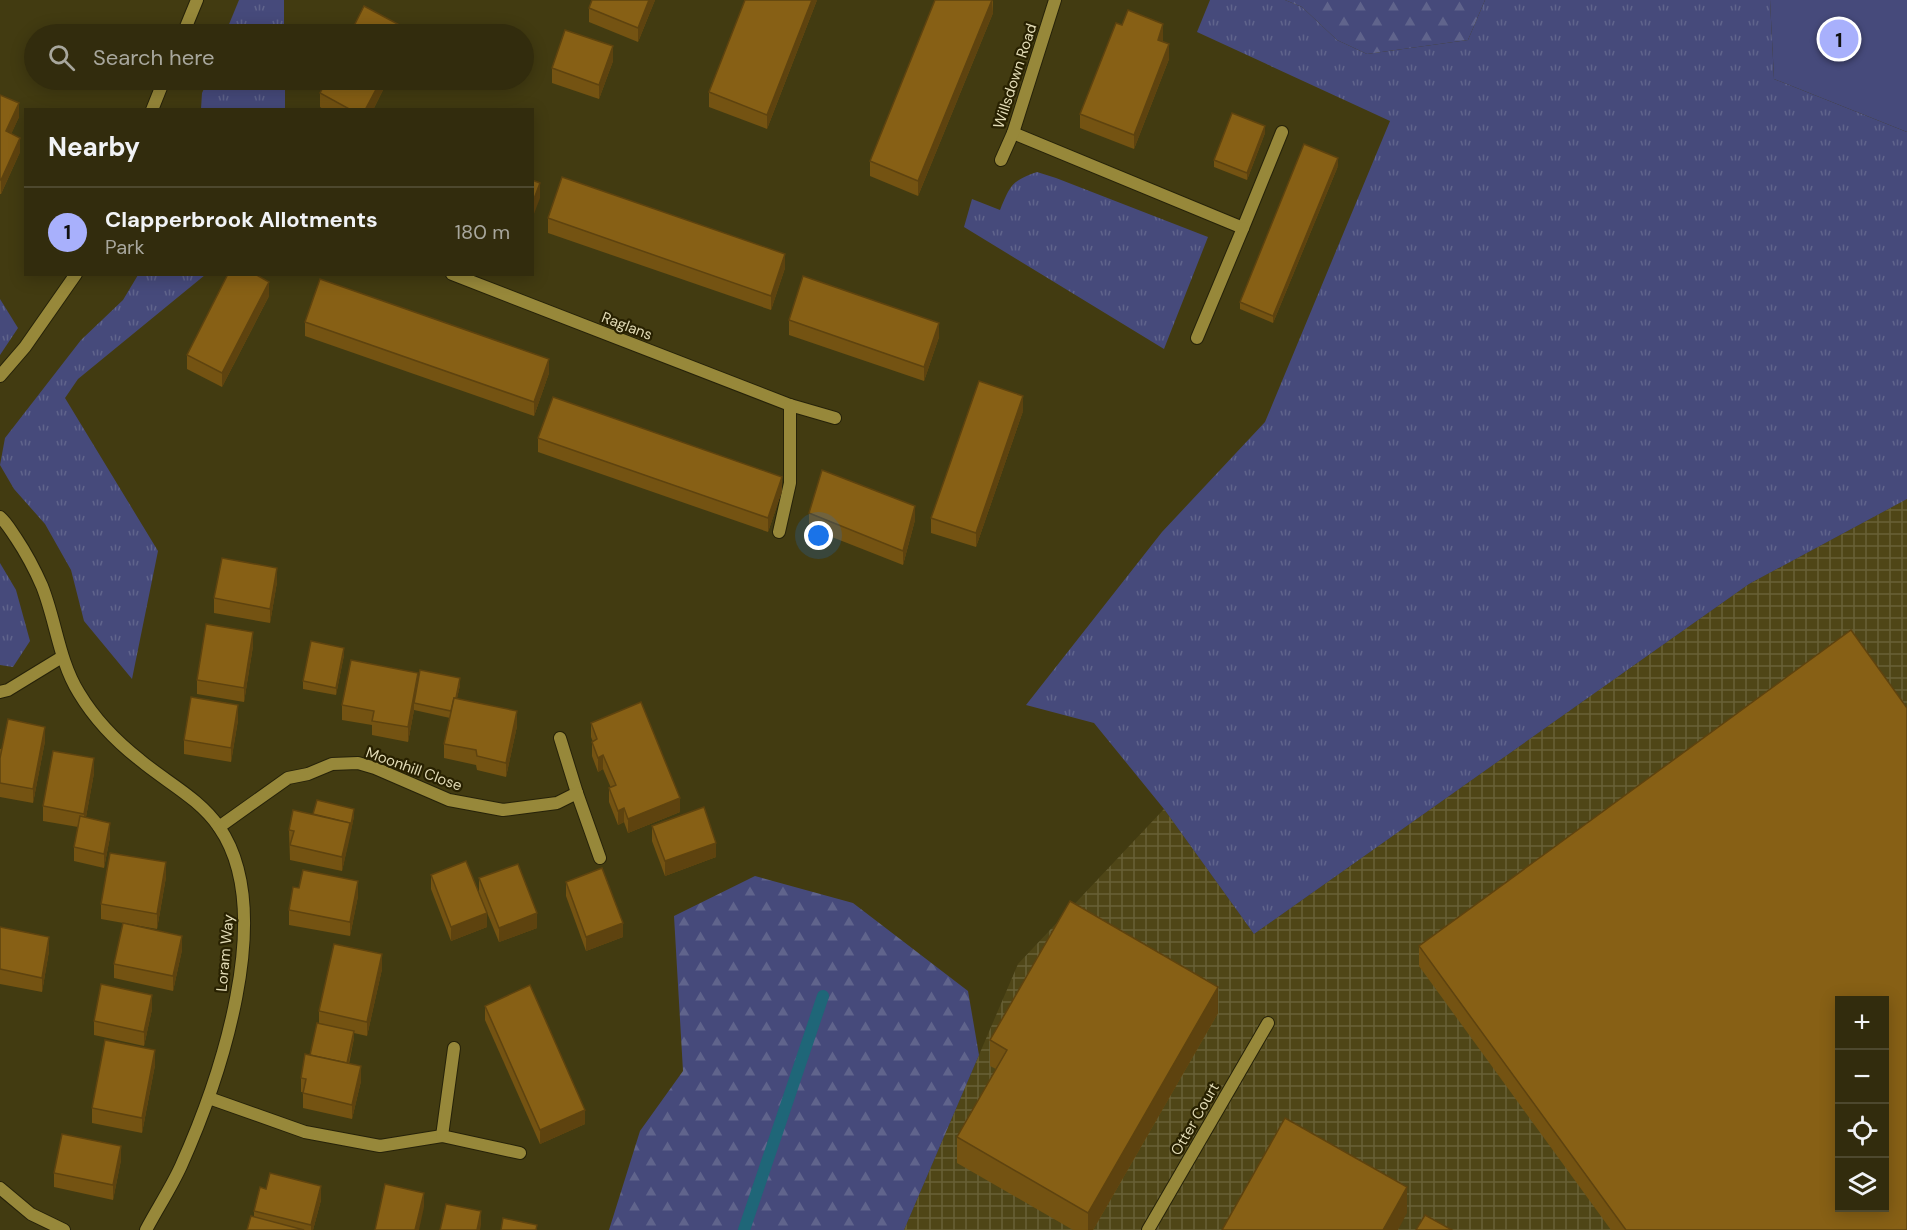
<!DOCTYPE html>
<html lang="en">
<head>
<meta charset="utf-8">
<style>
	:root { --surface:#322c0d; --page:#3d381b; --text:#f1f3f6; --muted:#a8a79d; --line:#4d482e; --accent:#a8b0fc }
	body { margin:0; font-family:"DM Sans",sans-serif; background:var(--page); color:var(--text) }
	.controls { position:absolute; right:18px; bottom:18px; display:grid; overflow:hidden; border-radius:0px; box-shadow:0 3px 15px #0003 }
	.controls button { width:54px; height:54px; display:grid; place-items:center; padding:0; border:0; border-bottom:2px solid var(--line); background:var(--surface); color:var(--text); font:30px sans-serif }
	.you { position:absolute; left:819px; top:536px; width:21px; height:21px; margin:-15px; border:4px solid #fff; border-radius:50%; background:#1a73e8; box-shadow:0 0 0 9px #1a73e833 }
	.badge { display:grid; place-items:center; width:39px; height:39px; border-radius:50%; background:var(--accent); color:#111; font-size:20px; font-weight:700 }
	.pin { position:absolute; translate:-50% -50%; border:3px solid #fff; box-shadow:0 2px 6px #0006 }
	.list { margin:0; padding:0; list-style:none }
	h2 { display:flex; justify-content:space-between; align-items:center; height:78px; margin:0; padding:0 24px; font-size:26px }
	h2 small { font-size:20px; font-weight:400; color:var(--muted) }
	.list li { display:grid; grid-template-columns:39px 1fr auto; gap:18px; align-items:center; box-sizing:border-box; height:90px; padding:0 24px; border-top:2px solid var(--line) }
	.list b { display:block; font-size:22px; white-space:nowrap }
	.list p { margin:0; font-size:20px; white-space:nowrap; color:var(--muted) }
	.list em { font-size:20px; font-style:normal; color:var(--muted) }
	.icon { flex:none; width:33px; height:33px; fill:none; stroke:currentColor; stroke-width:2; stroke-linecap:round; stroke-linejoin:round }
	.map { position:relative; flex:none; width:1907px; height:1230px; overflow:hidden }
	.search { position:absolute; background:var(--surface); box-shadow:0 3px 15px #0003; left:24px; top:24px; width:510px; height:66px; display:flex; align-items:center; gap:15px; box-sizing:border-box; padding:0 21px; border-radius:33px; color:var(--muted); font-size:22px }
	.panel { position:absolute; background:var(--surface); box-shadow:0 3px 15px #0003; left:24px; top:108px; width:510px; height:168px; border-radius:0px }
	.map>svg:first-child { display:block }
</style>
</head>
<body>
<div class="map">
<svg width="1907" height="1230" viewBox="0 0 1907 1230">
	<defs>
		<pattern id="industrial-grid" width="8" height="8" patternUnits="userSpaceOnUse" patternTransform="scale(1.5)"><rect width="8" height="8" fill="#4f4617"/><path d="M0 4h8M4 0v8" fill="none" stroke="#686036"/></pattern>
		<pattern id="grass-tufts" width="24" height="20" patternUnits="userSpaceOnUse" patternTransform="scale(1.5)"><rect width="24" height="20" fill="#464a7b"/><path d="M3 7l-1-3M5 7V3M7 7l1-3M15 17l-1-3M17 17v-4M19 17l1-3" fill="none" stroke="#60648c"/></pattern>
		<pattern id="forest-firs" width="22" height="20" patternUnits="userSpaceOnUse" patternTransform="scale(1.5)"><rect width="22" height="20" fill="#464a7b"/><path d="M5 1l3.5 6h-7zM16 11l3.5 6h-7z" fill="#60648c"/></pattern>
	</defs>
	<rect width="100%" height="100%" fill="#423b11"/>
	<path fill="url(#industrial-grid)" fill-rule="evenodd" d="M1907,499v731h-1003l114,-266 146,-155 90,125 495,-350zM1840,1000h44v208h-44z"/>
	<g fill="url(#grass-tufts)">
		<path d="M239,0h45v34h-59z"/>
		<path d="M1210,0h75l17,7 35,33 30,14 101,-14 17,-40h285l4,79 133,53v367l-158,85 -495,350 -90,-125 -70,-86 -68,-18 136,-173 103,-110 125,-301 -193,-89z"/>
		<path d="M208,80h77v29h-84l1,-16z"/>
		<path d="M1037,172l19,6 152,59 -44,112 -200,-122 8,-28 28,11c10,-24 11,-29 37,-38z"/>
		<path d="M138,275h67l-127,104 -13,19 93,153 -26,128 -48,-58 -13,-51 -26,-46 -31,-35 -14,-24 5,-27 76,-98 42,-40z"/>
		<path d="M0,299l18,29 -18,27z"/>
		<path d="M0,563l16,27 14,51 -17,26 -13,-2z"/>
	</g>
	<g fill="url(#forest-firs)">
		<path d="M1285,0h200l-17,40 -101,14 -30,-14 -35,-33z"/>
		<path d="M755,876l98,27 115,88 11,64 -75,175h-295l31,-99 43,-60 -9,-155z"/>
	</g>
	<path fill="#464a7b" d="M1770,0h137v132l-133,-53z"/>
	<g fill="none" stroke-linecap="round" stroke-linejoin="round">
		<path stroke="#1f6678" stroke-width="12" d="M744,1230l79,-234"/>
		<defs>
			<g id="lane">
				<path d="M1013,133l230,95 39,-96"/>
				<path d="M1197,338l46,-110"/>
				<path d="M0,692l8,-2 54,-33"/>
				<path d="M1148,1230l120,-207"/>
			</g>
			<g id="street">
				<path d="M183,34l14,-34"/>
				<path d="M152,110l12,-30"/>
				<path d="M1001,160l12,-27 42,-133"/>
				<path d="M452,274l338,131 45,13"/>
				<path d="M0,376l25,-29 51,-73"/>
				<path d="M0,517c7,6 11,14 16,21 10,15 19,32 26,48 14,35 17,75 37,107 15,25 38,49 61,67 26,22 59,38 79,67 59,85 0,254 -38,339 -10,22 -24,43 -35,64"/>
				<path d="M779,532l11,-49v-78"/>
				<path d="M560,738l17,55"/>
				<path d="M219,827l69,-49 20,-4 24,-10 26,-1 17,5 74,32 54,10 54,-7 20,-10 23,65"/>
				<path d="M209,1098l96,34 75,14 62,-10 78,17"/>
				<path d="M442,1136l12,-88"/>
				<path d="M0,1188l31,26 33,16"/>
			</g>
		</defs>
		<use href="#lane" stroke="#262209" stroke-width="14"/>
		<use href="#street" stroke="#262209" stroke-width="14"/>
		<use href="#lane" stroke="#97883a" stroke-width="12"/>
		<use href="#street" stroke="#97883a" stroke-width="12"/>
	</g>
	<g fill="#745312">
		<path d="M592,0h63l-17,42 -49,-20v-14z"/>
		<path d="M817,0l-50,129 -58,-22v-15z"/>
		<path d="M993,0v13l-75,183 -48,-20v-15z"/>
		<path d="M1122,25l41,14 -1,3 7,17 -35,90 -54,-21v-14z"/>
		<path d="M613,61l-14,38 -47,-16v-15z"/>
		<path d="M327,80h61l-15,30h-49l-4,-3v-14z"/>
		<path d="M0,95l19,22 -8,17 9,18 -19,42h-1z"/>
		<path d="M1265,133l-18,47 -33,-13v-7z"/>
		<path d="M1338,166l-65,157 -33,-14v-7z"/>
		<path d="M548,218l237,50 -14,42 -223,-77z"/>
		<path d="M269,296l-47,91 -35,-18v-14z"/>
		<path d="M789,320l150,17 -15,44 -135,-46z"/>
		<path d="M305,322l244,51 -15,43 -229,-80z"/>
		<path d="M1023,411l-47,136 -45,-14v-15z"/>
		<path d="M538,438l244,53 -14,41 -230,-80z"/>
		<path d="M809,513l106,7 -12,45 -94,-37z"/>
		<path d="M277,582l-7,41 -56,-10v-15z"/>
		<path d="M253,646l-9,56 -47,-8v-14z"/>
		<path d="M344,655l-8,40 -33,-6v-8z"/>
		<path d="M418,679l42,6 -3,13 60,28 -11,51 -29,-7 -1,-5 -32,-7v-14l6,-26 -36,-8 -6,32 -36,-7v-10l-30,-5v-15z"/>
		<path d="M238,720l-7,42 -47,-8v-14z"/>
		<path d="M591,723l89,89 -52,21 -4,-11 -6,3 -9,-23v-14h2l-8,-19 -5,3 -6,-16v-14h1l-2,-5z"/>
		<path d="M45,741l-12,62 -33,-6v-48z"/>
		<path d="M94,773l-8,44 24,20 -6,31 -30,-7v-14l4,-20 -35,-6v-15z"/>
		<path d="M354,816l-12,55 -52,-11 -1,-30z"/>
		<path d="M652,826l64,31 -51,19 -13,-35z"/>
		<path d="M431,875l56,52 -36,14 -20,-52z"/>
		<path d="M166,877l-9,52 -56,-10v-15z"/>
		<path d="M479,878l58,50 -38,14 -20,-49z"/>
		<path d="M566,882l57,55 -37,14 -20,-55z"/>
		<path d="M299,888l59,8 -8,40 -61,-11v-15z"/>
		<path d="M0,927l49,24 -7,41 -42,-8z"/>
		<path d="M1419,946l488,284h-296l-192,-264z"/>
		<path d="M182,950l-9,41 -59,-13v-14z"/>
		<path d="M382,969l-15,67 -13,-3v5l-5,26 12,17 -9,38 -49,-11v-16h-2v-14l9,-23 9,-32v-12z"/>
		<path d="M485,1006l100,118 -45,20 -55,-124z"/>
		<path d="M152,1009l-8,37 -50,-11v-14z"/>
		<path d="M1218,1013l-125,217h-20l-116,-67v-26l39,-68 -6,-3v-26z"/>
		<path d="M155,1065l-13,68 -50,-10v-15z"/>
		<path d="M121,1160l-8,40 -59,-13v-14z"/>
		<path d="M321,1200l-8,30h-66l7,-13v-6z"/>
	</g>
	<g fill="#5e430f">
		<path d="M649,0h6l-17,42v-14z"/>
		<path d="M812,0h5l-50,129v-14z"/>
		<path d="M992,0l1,13 -75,183v-15z"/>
		<path d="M1163,24v15l-5,15v-14z"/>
		<path d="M1169,44v15l-35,90v-14z"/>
		<path d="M613,46v15l-14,38v-14z"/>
		<path d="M381,80h7l-15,30h-8z"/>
		<path d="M19,103v14l-13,28v-14z"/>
		<path d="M1265,126v7l-18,47v-7z"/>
		<path d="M20,138v14l-19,42v-14z"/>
		<path d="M1338,158v8l-65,157v-7z"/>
		<path d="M540,183v15l-8,21v-15z"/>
		<path d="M785,254v14l-14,42v-14z"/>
		<path d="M269,282v14l-47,91v-14z"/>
		<path d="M939,323v14l-15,44v-14z"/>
		<path d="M549,359v14l-15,43v-14z"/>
		<path d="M1023,396v15l-47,136v-14z"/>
		<path d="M782,477v14l-14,41v-14z"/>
		<path d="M915,506v14l-12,45v-14z"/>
		<path d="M277,568v14l-7,41v-14z"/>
		<path d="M253,632v14l-9,56v-14z"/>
		<path d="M344,648v7l-8,40v-7z"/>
		<path d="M418,673v14l-4,16v7l-6,32v-15z"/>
		<path d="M460,678v7l-7,33v-7z"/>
		<path d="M238,705v15l-7,42v-14z"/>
		<path d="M517,711v15l-11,51v-14z"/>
		<path d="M45,727v14l-12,62v-14z"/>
		<path d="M603,755v14l-5,3v-14z"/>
		<path d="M94,758v15l-10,55v-14z"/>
		<path d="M680,798v14l-52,21v-14z"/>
		<path d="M624,808v14l-6,3v-14z"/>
		<path d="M354,809v7l-4,21v-7z"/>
		<path d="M110,823v14l-6,31v-14z"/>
		<path d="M350,823v14l-8,34v-14z"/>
		<path d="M716,843v14l-51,19v-15z"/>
		<path d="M166,862v15l-9,52v-15z"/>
		<path d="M358,881v15l-8,40v-14z"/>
		<path d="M487,913v14l-36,14v-14z"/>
		<path d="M537,913v15l-38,14v-14z"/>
		<path d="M623,923v14l-37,14v-14z"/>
		<path d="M182,936v14l-9,41v-15z"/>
		<path d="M49,937v14l-7,41v-14z"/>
		<path d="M382,954v15l-15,67v-14z"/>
		<path d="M1218,987v26l-125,217h-5v-17z"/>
		<path d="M152,995v14l-8,37v-14z"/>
		<path d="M354,1031v7l-9,40v-7z"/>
		<path d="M155,1050v15l-13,68v-15z"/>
		<path d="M361,1066v15l-9,38v-14z"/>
		<path d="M585,1110v14l-45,20v-14z"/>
		<path d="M121,1146v14l-8,40v-15z"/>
		<path d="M321,1186v14l-8,30h-2v-5z"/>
		<path d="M1407,1187v26l-9,17h-15z"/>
		<path d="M424,1193v14l-5,23h-4z"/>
		<path d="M481,1211v14l-1,5h-3z"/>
	</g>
	<g fill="#876015" stroke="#5e430f" stroke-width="1.5" fill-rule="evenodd">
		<path d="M592,0h57l-11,28 -49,-20z"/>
		<path d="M745,0h67l-45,115 -58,-23z"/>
		<path d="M935,0h57l-74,181 -48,-20z"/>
		<path d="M364,6l43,23 -3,5h-54z"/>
		<path d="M1128,10l35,14 -5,16 11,4 -35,91 -54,-21 36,-91 6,2z"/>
		<path d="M565,30l48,16 -14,39 -47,-17z"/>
		<path d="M327,80h54l-16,30h-14l-31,-17z"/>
		<path d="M0,95l19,8 -13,28 14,7 -19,42h-1z"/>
		<path d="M1232,113l33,13 -18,47 -33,-13z"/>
		<path d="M1304,144l34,14 -65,158 -33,-14z"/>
		<path d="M562,177l223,77 -14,42 -223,-78z"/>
		<path d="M532,180l8,3 -8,21z"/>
		<path d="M228,274h27l14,8 -47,91 -35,-18z"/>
		<path d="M803,276l136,47 -15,44 -135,-47z"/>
		<path d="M320,279l229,80 -15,43 -229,-80z"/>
		<path d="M979,381l44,15 -47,137 -45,-15z"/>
		<path d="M553,397l229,80 -14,41 -230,-80z"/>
		<path d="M822,470l93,36 -12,45 -94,-38z"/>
		<path d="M222,558l55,10 -7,41 -56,-11z"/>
		<path d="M206,624l47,8 -9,56 -47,-8z"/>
		<path d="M1851,630l56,78v522h-281l-207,-284zM1839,1000h45v208h-45z"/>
		<path d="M311,641l33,7 -8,40 -33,-7z"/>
		<path d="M351,660l67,13 -10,54 -36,-6 2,-10 -32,-6z"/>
		<path d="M420,670l40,8 -4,20h-2l-3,13 -37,-8z"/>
		<path d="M191,697l47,8 -7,43 -47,-8z"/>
		<path d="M454,698l63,13 -11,52 -29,-7 -1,-6 -32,-6z"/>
		<path d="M641,702l39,96 -52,21 -4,-11 -6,3 -9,-23 7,-3 -13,-30 -5,3 -6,-16 5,-3 -6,-16z"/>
		<path d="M8,719l37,8 -12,62 -33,-6v-25z"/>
		<path d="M53,751l41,7 -10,56 -41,-8z"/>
		<path d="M317,800l37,9 -4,21v-7l-37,-9z"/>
		<path d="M704,807l12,36 -51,18 -13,-35z"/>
		<path d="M293,810l57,13 -8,34 -52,-12 4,-14 -5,-1z"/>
		<path d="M80,816l30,7 -6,31 -30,-7z"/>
		<path d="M110,853l56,9 -9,52 -56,-10z"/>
		<path d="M466,861l21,52 -36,14 -20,-52z"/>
		<path d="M518,864l19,49 -38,15 -20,-50z"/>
		<path d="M602,868l21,55 -37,14 -20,-55z"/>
		<path d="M303,870l55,11 -8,41 -61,-12 4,-23 6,1z"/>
		<path d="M1070,901l148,86 -130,226 -131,-76 50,-87 -17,-10z"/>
		<path d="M123,923l59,13 -9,40 -59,-12z"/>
		<path d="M0,927l49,10 -7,41 -42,-9z"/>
		<path d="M334,944l48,10 -15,68 -48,-11z"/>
		<path d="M101,984l51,11 -8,37 -50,-11z"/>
		<path d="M530,985l55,125 -45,20 -55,-124z"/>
		<path d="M317,1023l37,8 -7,32 -37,-8z"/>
		<path d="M105,1040l50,10 -13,68 -50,-10z"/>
		<path d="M305,1054l56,12 -9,39 -49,-12 3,-14 -5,-1z"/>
		<path d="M1285,1118l122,69 -24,43h-161z"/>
		<path d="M62,1134l59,12 -8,39 -59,-12z"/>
		<path d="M270,1173l51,13 -10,39 -57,-14 6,-24 6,2z"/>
		<path d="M385,1184l39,9 -9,37h-40z"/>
		<path d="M446,1204l35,7 -4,19h-37z"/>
		<path d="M1425,1215l27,15h-36z"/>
		<path d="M251,1216l53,14h-57z"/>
		<path d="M503,1218l34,7 -1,5h-35z"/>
	</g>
	<g text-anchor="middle" stroke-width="4.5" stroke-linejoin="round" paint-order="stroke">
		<g font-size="15" fill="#e2dbb6" stroke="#282101">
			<text transform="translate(1015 76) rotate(-72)" y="5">Willsdown Road</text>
			<text transform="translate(627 326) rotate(21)" y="5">Raglans</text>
			<text transform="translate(414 769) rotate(20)" y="5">Moonhill Close</text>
			<text transform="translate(225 953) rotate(-85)" y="5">Loram Way</text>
			<text transform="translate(1195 1119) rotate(-60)" y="5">Otter Court</text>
		</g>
	</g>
</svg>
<div class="controls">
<button>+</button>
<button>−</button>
<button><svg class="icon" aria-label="locate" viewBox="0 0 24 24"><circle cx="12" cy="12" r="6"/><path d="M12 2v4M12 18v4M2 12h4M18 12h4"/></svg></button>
<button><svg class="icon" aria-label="layers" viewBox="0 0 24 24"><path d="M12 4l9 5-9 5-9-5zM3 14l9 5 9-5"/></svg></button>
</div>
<div class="you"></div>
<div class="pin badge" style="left:1839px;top:39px">1</div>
<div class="search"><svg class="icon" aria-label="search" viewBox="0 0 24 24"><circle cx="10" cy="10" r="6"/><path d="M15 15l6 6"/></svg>Search here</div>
<section class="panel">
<h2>Nearby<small></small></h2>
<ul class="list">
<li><span class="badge">1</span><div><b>Clapperbrook Allotments</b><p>Park</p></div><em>180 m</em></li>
</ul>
</section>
</div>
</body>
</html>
